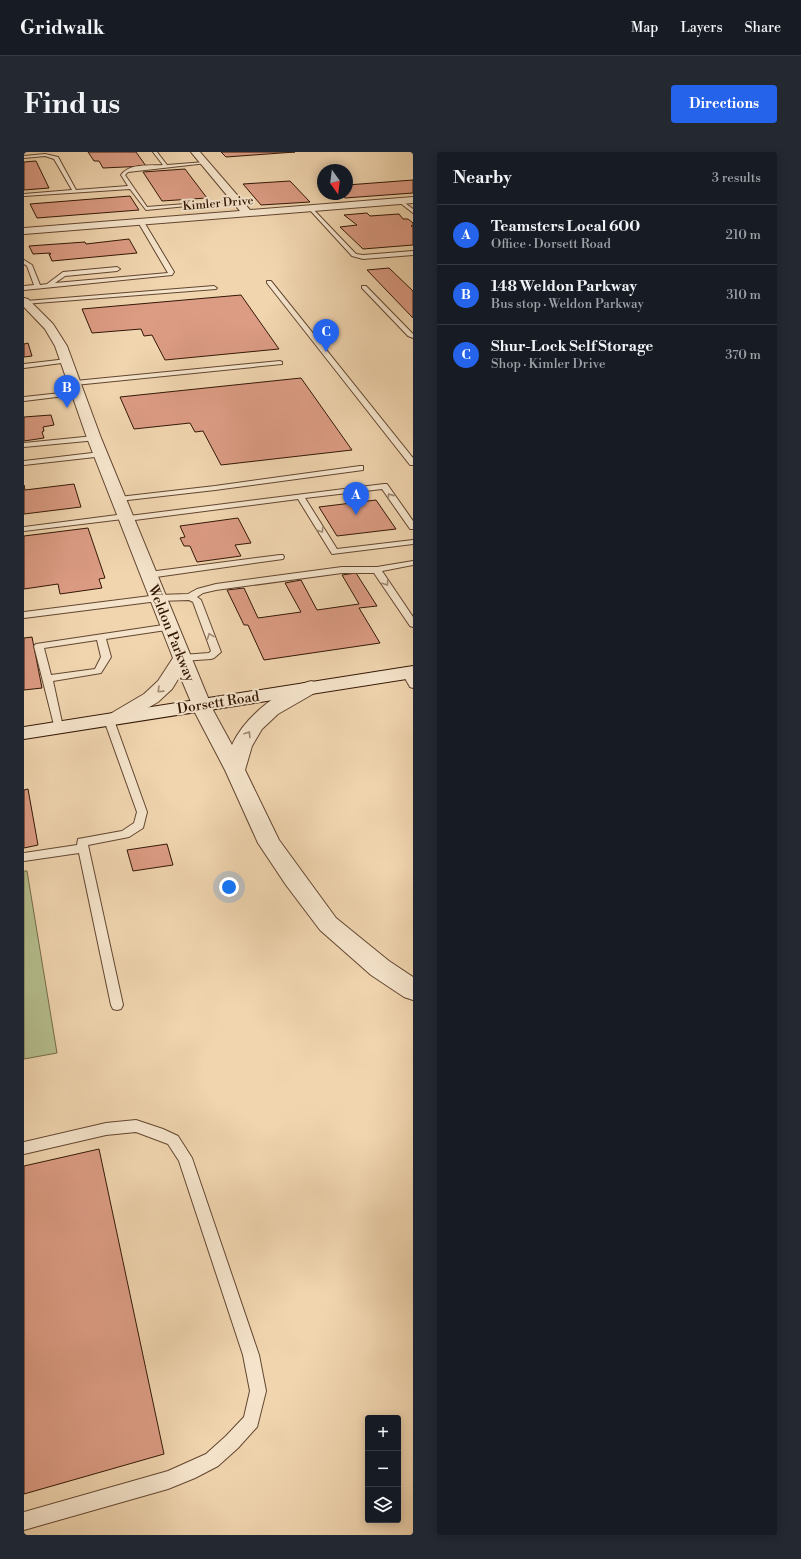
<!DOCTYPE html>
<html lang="en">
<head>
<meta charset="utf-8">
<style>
	:root { --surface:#171b24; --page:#242831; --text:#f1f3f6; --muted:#9ea1a6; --line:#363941; --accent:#2563eb }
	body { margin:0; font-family:"Libre Bodoni",serif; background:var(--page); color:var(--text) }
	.controls { position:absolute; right:12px; bottom:12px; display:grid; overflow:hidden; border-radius:4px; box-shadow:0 2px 10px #0003 }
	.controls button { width:36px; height:36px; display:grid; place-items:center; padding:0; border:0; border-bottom:1px solid var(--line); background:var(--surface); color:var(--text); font:20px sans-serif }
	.compass { position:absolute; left:293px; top:12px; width:36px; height:36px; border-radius:50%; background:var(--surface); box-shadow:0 2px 10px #0003; rotate:166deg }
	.you { position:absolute; left:205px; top:735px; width:14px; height:14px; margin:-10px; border:3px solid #fff; border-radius:50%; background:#1a73e8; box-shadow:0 0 0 6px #1a73e833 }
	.badge { display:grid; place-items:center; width:26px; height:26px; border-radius:50%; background:var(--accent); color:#fff; font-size:13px; font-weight:700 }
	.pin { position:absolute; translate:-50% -33px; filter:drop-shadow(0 1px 2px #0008) }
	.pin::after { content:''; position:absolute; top:21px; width:14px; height:12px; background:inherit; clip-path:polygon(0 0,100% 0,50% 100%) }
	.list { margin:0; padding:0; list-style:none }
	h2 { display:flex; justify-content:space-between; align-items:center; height:52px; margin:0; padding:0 16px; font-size:17px }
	h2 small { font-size:13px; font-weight:400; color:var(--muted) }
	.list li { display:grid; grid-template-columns:26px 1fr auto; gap:12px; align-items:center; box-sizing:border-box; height:60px; padding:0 16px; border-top:1px solid var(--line) }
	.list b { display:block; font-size:15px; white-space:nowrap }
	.list p { margin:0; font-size:13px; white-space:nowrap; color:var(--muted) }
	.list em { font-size:13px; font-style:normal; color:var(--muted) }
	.icon { flex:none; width:22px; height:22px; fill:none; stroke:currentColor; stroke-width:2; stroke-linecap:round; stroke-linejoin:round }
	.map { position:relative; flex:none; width:389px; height:1383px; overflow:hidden; border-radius:4px }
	header { display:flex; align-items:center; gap:24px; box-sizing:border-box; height:56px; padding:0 20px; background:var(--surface); border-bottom:1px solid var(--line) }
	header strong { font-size:19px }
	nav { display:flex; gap:22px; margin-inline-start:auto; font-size:14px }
	.intro { display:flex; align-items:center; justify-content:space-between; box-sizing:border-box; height:96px; padding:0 24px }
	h1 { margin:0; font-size:28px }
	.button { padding:10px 18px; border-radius:4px; background:var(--accent); color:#fff; font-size:14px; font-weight:700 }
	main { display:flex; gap:24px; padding:0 24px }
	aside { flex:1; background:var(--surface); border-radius:4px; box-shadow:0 2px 10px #0003 }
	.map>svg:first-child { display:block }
</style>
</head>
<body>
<header>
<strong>Gridwalk</strong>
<nav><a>Map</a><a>Layers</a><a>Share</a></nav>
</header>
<div class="intro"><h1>Find us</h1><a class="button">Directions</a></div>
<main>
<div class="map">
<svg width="389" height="1383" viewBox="0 0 389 1383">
	<rect width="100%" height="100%" fill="#f0d5af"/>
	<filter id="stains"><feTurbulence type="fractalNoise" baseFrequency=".005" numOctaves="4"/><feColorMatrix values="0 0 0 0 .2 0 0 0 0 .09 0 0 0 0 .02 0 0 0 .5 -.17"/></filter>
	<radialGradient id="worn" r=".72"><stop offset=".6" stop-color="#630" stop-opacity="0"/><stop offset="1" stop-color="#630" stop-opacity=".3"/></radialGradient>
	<path fill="#b5be8e" stroke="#746a4a" d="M0,719h3l30,182 -33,6z"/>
	<g fill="#dc9c84" stroke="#331706">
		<path d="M64,0h48l10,14 -43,2 -4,-7h-5z"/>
		<path d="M197,0h74l-69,5z"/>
		<path d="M12,9l13,27 -25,2v-28z"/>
		<path d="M161,17l22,29 -45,3 -19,-29z"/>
		<path d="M389,28v13l-68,5 -5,-4h7v-9z"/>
		<path d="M266,29l20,21 -49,3 -18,-21z"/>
		<path d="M106,44l9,14 -102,8 -7,-14z"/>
		<path d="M343,61l3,3 29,-2 4,5h5l5,4v2l-2,1 2,1v18l-50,4 -23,-22 17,-2 -13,-10z"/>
		<path d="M105,87l8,14 -85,8 -3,-7h2l-1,-1 -17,1 -4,-8 56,-4 1,2z"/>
		<path d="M365,116l24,23v27l-46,-48z"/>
		<path d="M217,143l38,54 -114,11 -13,-25 -8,1 -3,-7 -49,4 -10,-24z"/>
		<path d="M4,191l4,13 -8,1v-13z"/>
		<path d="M277,226l51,72 -131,15 -18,-34 -8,1 -5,-9 -56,6 -14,-32z"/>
		<path d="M27,263l3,10 -11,2 1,4 -2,1 2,6 -20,3v-24z"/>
		<path d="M50,332l7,23 -57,7v-29l1,5z"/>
		<path d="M352,348l20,29 -59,7 -18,-29z"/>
		<path d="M214,366l13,25 -16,2 6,11 -44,6 -7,-16h-6l-4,-8 5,-1 -5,-11z"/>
		<path d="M64,376l17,50 -6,1 3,9 -42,6 -2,-10 -34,5v-53z"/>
		<path d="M332,421l21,33 -18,2 21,35 -116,17 -16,-35h-4l-17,-35 17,-2 14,30 43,-6 -16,-29 16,-3 16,30 42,-6 -17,-29z"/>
		<path d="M8,485l10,51 -18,2v-52z"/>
		<path d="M4,637l10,56 -14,3v-58z"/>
		<path d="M143,692l6,21 -40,6 -6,-21z"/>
		<path d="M75,997l65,305 -140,40v-328z"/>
	</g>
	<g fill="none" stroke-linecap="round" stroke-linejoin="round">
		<defs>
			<g id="service">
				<path d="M129,0h4l10,13 38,-3 2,1 -79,9 -3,3 22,32 90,-7 2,1 -93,9 -16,-21 -106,7v-2l48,-4 -18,-31 -9,-3 -21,2v-2l21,-2 13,3 18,33 52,-4 -7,-11c8,-12 29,-9 42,-10z"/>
				<path d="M377,48l12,9v4l-14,-11z"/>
				<path d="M287,55l45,47 7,1 50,-4v4l-50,4 -11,-3 -43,-47z"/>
				<path d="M117,68l3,2 30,50 -2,3 -148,15v-4l10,-1 -7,-19 -3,-2v-4l8,5 8,20 7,-1 16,-12 54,-5 3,2 -3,2 -52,5 -10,7 113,-10 -30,-51z"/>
				<path d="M243,129h4l142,177v7h-3l-143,-182z"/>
				<path d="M190,134l3,2 -1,1 -192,15v-2l2,-1z"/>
				<path d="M338,134h4l47,48v4l-5,-2 -46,-48z"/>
				<path d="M43,207l3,2 -1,1 -45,6v-4z"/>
				<path d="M256,209l2,1v2l-207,21 -3,-2 3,-2z"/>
				<path d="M55,239l3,2 -1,1 -57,7v-4z"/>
				<path d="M70,284l4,2 -1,2 -73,7v-4z"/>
				<path d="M77,300h3v4l-80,9v-4z"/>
				<path d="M336,314h3v4l-148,20 -96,11 -4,-2 4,-2 96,-11z"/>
				<path d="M360,332h3l26,37v8h-3l-28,-40 -77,9 32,51 76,-9v4l-81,10 -34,-55 -171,22 -4,-2 -99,12v-4l101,-13 4,2z"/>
				<path d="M256,403h3l1,2 -1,2 -134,19 -4,-3 4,-3z"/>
				<path d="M389,409v4l-31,6 31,46v10l-3,-1 -36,-53h-32l-126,17 -13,3 -6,4 4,3 20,52 -7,6 -3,1 -29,2 -5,-3 5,-3 27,-2 2,-2 -18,-49 -4,-2 -31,1 -134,17v-6l134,-17 30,-1 9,-5 19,-5 126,-17h35z"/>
				<path d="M146,472l4,3 -1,2 -67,10 5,18 -10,16 -48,8 10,46 -2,2h-6l-21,-83 2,-2zM73,488l4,17 -6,12 -44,6 -7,-27z"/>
				<path d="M383,518l3,1 3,5v12l-3,-1 -8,-14z"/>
				<path d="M85,565l5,3 33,92 -4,16 -14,9 -41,8 35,160 -2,4 -4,1 -4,-1 -2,-4 -32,-152 -55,8v-8l53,-8 1,-6 44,-8 12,-8 3,-11 -33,-92z"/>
				<path d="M112,968l27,9 15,7 14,22 67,197 7,36 -9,36 -19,21 -20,18 -23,12 -27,11 -144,41v-18l144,-41 38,-17 20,-18 18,-19 6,-26 -7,-36 -64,-194 -11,-17 -32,-12 -30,3 -82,19v-12l82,-19z"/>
			</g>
			<g id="minor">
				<path d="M167,0h9l50,58 163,-13v6l-389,31v-6l216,-17z"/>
				<path d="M287,529l7,2 2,4 -2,4 -40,23 -16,15 -10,17 -7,24 34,70 57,78 53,43 24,16v23l-9,-3 -33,-22 -51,-45 -34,-45 -28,-42 -33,-73 -34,-65 3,-4 7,-2 7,2 24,44c13,-29 48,-56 79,-64z"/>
			</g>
			<path id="tertiary" d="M0,146l4,1 25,25 14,22 34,92 110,267 -3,4 -7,2 -7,-2 -14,-33 -8,13 -14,13 -34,20 -7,2 -7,-2 -3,-4 3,-4 34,-20 14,-13 15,-23 -86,-220 -32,-92 -10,-17 -21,-22z"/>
			<path id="secondary" d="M389,514v12l-389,61v-12z"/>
		</defs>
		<use href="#service" stroke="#624630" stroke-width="2"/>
		<use href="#minor" stroke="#624630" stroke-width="2"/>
		<use href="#tertiary" stroke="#624630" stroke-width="2"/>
		<use href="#secondary" stroke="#331706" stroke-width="2"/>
		<use href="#service" fill="#f5e4cb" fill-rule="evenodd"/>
		<use href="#minor" fill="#f5e4cb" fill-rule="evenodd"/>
		<use href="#tertiary" fill="#f5e4cb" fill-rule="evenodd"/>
		<use href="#secondary" fill="#f5e4cb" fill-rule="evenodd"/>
	</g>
	<defs><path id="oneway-chevron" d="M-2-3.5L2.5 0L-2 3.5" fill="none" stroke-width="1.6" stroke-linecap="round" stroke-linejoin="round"/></defs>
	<g stroke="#9e8872">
		<use href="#oneway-chevron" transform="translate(366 344) rotate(-125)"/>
		<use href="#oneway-chevron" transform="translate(297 378) rotate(58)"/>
		<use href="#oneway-chevron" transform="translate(362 431) rotate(56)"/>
		<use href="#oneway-chevron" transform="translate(186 484) rotate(-111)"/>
		<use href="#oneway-chevron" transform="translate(136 538) rotate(136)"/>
		<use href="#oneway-chevron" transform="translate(224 582) rotate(-58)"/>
	</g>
	<g text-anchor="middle" stroke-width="4" stroke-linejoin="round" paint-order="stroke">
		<g font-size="12" fill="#331706" stroke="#f5e4cb">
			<text transform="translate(194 51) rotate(-5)" y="4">Kimler Drive</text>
		</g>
		<g font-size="14" fill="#331706" stroke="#f5e4cb">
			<text transform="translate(148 481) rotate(68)" y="5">Weldon Parkway</text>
			<text transform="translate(194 550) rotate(-9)" y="5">Dorsett Road</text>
		</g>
	</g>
	<rect width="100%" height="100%" filter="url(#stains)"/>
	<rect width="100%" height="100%" fill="url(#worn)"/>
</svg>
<div class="controls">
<button>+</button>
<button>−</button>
<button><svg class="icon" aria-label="layers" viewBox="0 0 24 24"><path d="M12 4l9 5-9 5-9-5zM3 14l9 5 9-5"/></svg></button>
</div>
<svg class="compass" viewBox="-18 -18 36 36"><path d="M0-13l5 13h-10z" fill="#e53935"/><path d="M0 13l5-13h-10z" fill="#9ea1a6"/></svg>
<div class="you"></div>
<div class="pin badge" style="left:332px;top:363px">A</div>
<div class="pin badge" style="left:43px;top:256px">B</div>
<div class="pin badge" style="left:302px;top:200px">C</div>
</div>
<aside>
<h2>Nearby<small>3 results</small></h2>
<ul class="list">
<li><span class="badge">A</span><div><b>Teamsters Local 600</b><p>Office · Dorsett Road</p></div><em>210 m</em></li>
<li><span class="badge">B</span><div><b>148 Weldon Parkway</b><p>Bus stop · Weldon Parkway</p></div><em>310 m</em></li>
<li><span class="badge">C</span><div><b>Shur-Lock Self Storage</b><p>Shop · Kimler Drive</p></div><em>370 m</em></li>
</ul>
</aside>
</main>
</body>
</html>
